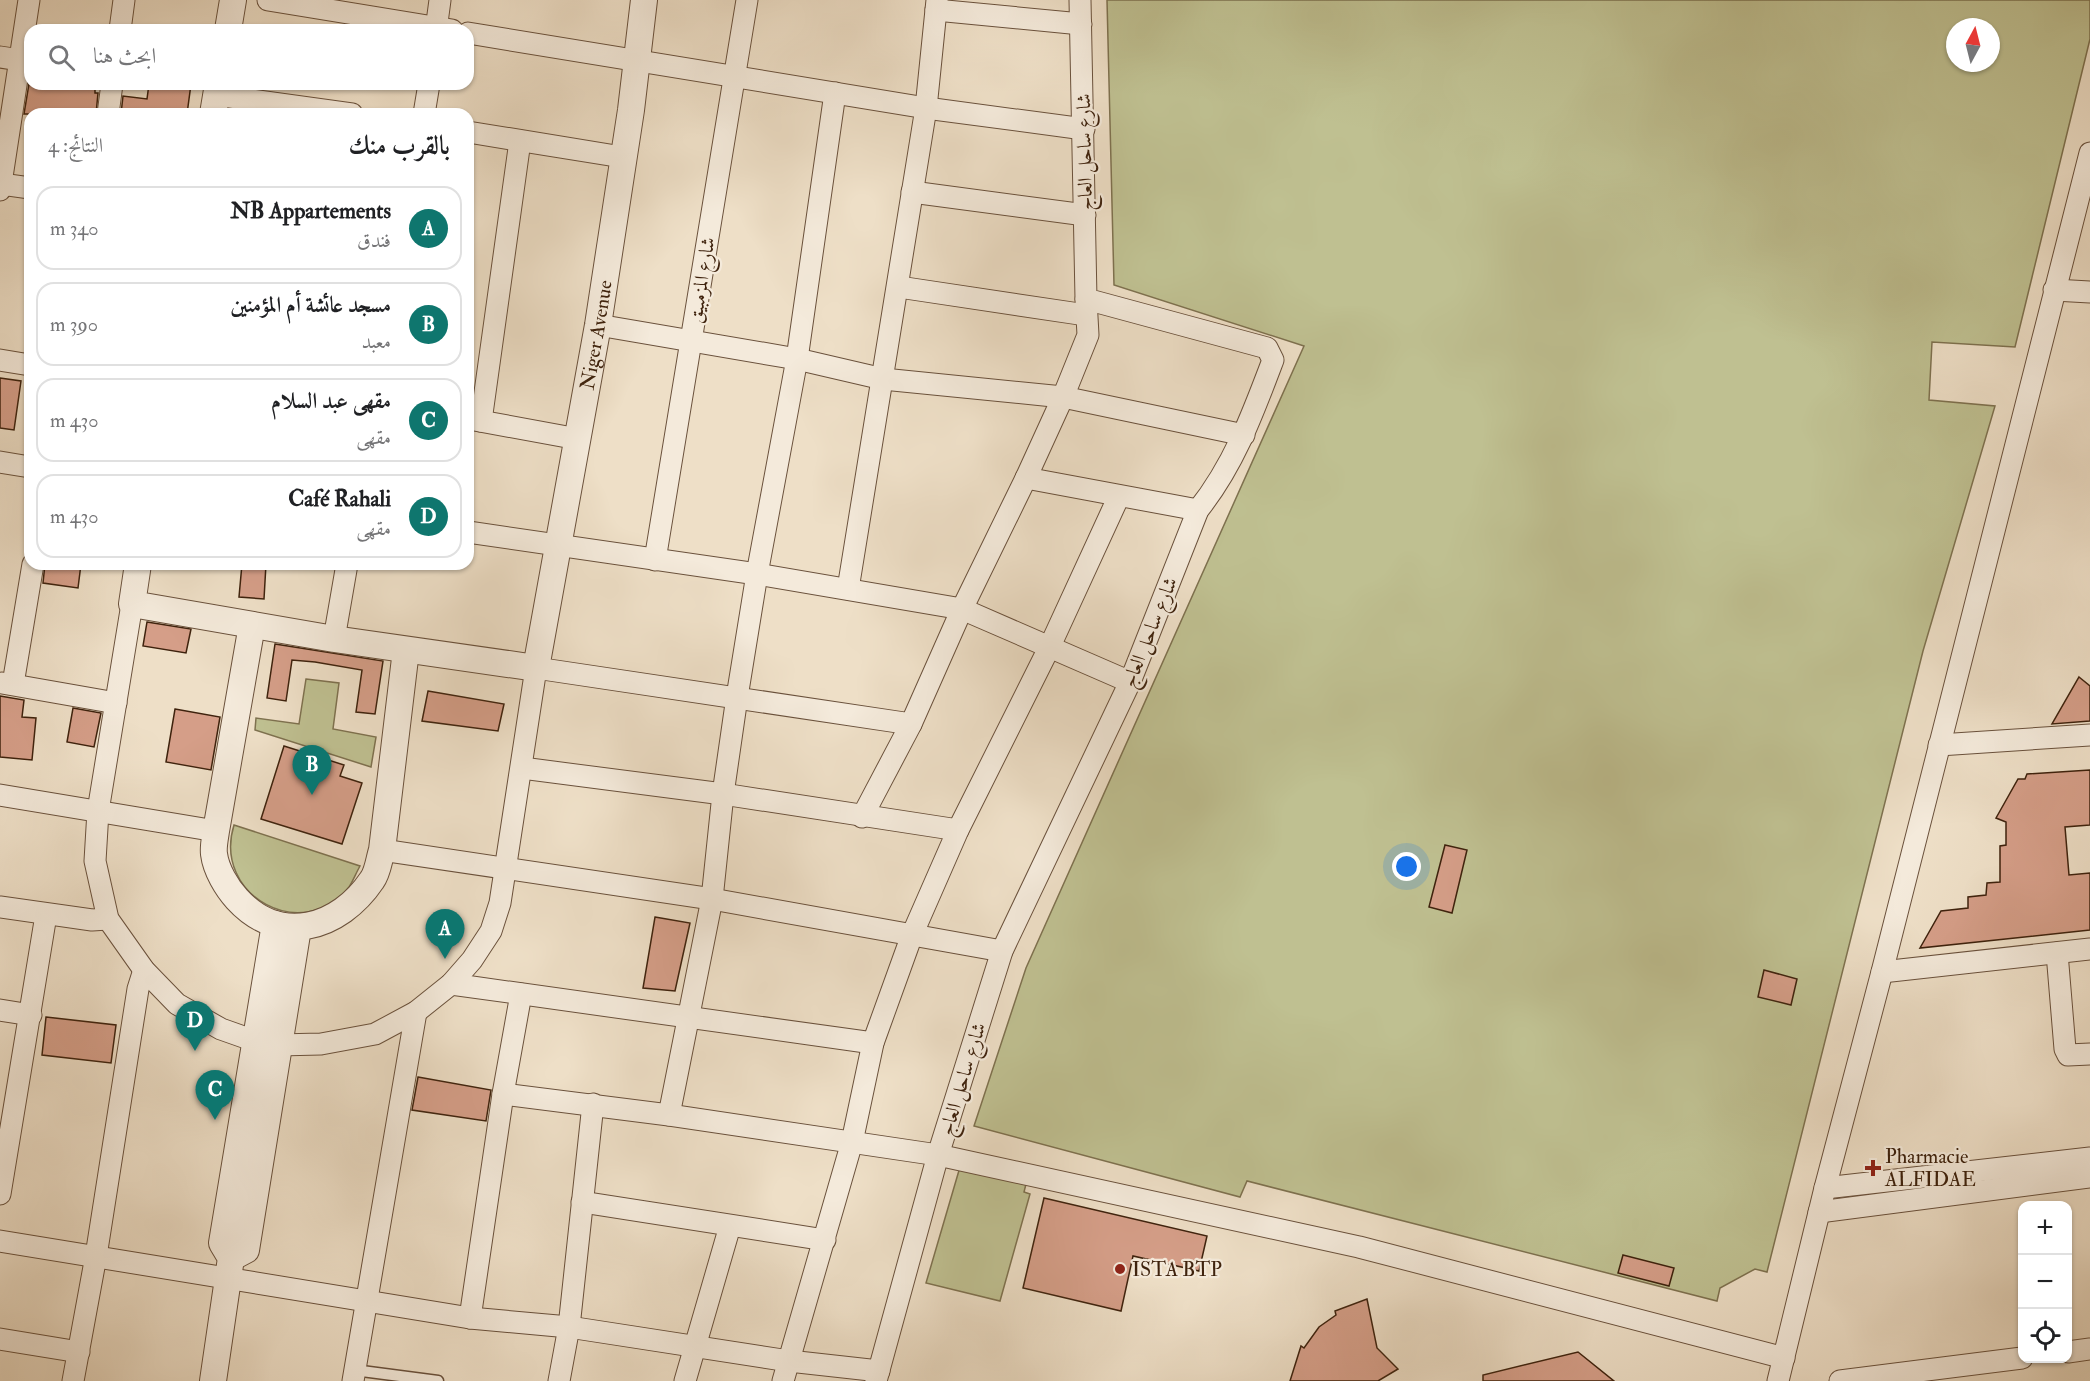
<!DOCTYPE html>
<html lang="ar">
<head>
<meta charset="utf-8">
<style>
	:root { --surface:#fff; --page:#f6f6f6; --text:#202124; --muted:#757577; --line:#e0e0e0; --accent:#0f766e }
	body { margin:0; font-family:"IM FELL Double Pica",Amiri,serif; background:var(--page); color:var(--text); direction:rtl }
	.controls { position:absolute; right:18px; bottom:18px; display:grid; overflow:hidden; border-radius:12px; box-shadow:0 2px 4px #0004 }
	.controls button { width:54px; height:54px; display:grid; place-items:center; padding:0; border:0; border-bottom:2px solid var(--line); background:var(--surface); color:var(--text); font:30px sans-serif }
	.compass { position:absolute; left:1946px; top:18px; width:54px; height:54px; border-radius:50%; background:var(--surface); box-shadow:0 2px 4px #0004; rotate:7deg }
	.you { position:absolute; left:1407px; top:867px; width:21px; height:21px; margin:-15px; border:4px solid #fff; border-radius:50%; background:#1a73e8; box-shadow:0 0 0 9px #1a73e833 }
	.badge { display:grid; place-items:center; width:39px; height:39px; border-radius:50%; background:var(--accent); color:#fff; font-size:20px; font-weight:700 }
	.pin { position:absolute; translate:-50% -50px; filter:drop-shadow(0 2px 3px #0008) }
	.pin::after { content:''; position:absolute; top:32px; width:21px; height:18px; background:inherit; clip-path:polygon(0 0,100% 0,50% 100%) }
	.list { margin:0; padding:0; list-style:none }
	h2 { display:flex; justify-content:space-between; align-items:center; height:78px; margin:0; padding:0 24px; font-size:26px }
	h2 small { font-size:20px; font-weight:400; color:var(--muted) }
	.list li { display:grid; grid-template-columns:39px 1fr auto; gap:18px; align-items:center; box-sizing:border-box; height:84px; margin:0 12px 12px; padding:0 12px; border:2px solid var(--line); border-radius:18px }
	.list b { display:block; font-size:22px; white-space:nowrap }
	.list p { margin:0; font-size:20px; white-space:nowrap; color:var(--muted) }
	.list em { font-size:20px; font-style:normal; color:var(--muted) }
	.icon { flex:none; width:33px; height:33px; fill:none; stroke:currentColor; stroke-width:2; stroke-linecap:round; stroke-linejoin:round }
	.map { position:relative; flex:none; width:2090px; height:1381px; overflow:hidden; direction:ltr }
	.search { position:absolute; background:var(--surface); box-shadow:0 2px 4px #0004; left:24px; top:24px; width:450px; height:66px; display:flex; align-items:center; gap:15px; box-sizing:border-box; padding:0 21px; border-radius:18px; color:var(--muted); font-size:22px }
	.panel { position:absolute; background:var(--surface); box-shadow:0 2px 4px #0004; left:24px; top:108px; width:450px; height:462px; border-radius:18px; direction:rtl }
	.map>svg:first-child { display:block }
</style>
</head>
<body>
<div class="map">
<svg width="2090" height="1381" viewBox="0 0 2090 1381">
	<rect width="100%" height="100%" fill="#eedfc7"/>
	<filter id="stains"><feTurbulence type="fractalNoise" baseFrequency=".00333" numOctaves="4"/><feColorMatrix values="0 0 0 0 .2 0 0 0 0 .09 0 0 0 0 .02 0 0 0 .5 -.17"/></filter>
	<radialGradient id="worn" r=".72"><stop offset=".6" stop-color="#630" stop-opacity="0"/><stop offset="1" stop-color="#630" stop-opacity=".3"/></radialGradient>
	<g fill="#bfc091" stroke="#7e714f" stroke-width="1.5" fill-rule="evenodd">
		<path d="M1107,0h983v39l-75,308 -83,-5 -3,58 66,6 -72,245 -156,621 -12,-3 -35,19 -3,13 -470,-120 -7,16 -266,-71 52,-158 278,-622 -190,-61zM1955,27h36v36h-36z"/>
		<path d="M306,679l33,4 -6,46 43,8 -5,30 -116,-37 1,-12 43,6z"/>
		<path d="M234,825l126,41c-4,7 -7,15 -11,21 -46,58 -137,9 -115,-62z"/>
		<path d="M960,1167l66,17 -2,8 6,2 -30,107 -74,-18z"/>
	</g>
	<g fill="#d59e88" stroke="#3e220d" stroke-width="1.5">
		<path d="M29,84h40l26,3v6h3l-2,21h-72z"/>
		<path d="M149,84h42l-4,30h-66l2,-18 24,3z"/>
		<path d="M0,378l21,3 -7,49 -14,-2z"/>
		<path d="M45,564h36l-3,24 -35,-5z"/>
		<path d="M242,564h24l-2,35 -25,-2z"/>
		<path d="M147,622l44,7 -5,24 -43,-7z"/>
		<path d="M275,644l108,17 -8,53 -19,-2 6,-42 -47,-8 -23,-2 -6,41 -19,-3z"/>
		<path d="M2079,677l11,9v35l-38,3z"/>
		<path d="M428,691l76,13 -6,27 -76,-10z"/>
		<path d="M0,696l24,4 -2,17 14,1 -4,42 -32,-3z"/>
		<path d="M73,708l28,5 -7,34 -27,-5z"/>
		<path d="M175,709l45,8 -9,53 -45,-8z"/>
		<path d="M284,746l60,19 -4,11 22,7 -20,61 -81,-25z"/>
		<path d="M2090,770v55l-25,2 4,48 21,-2v57l-170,18 21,-37 27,-3v-11l18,-2 1,-12 13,-1v-36l6,-1v-23l-10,-4 22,-39h7l2,-5z"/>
		<path d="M1445,845l22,5 -15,63 -23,-6z"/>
		<path d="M655,917l35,6 -15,68 -32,-3z"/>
		<path d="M1764,970l33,9 -6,26 -33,-8z"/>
		<path d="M46,1017l70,8 -5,38 -69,-8z"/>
		<path d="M418,1077l73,13 -5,31 -74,-11z"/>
		<path d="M1044,1198l163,38 -8,35 -66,-15 -12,55 -98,-23z"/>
		<path d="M1623,1255l51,13 -5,18 -51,-13z"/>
		<path d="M1367,1299l10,49 21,21 -20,12h-88l11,-35 3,2 15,-21 17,-12 -1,-4z"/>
		<path d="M1578,1352l36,29h-131v-6z"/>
	</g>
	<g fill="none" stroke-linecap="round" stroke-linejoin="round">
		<defs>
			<path id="service" d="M354,1370l84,11"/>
			<g id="minor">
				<path d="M268,0l184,30"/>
				<path d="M936,10l145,14"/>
				<path d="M120,30l4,-30"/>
				<path d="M436,30l4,-30"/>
				<path d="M468,33l458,75 158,21"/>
				<path d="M0,57l20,3"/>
				<path d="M216,95l136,19"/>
				<path d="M108,114l4,-30"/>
				<path d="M424,114l5,-30"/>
				<path d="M468,132l154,25"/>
				<path d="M1,184l29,4"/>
				<path d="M0,190l29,-190"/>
				<path d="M912,192l173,23"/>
				<path d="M899,287l187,28"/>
				<path d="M2054,290l36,2"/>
				<path d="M598,325l199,34 86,20 180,18 181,38"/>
				<path d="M0,360l30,5"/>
				<path d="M469,419l109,20"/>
				<path d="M481,421l39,-280"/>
				<path d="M0,462l30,5"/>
				<path d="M1026,478l172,32"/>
				<path d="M468,532l289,42 205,35 168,73"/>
				<path d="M655,560l92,-560"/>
				<path d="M848,589l78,-481 11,-108"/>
				<path d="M132,604l-34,207 -3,50 13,58 36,51 33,34 44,25 34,12 23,4 43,-1 54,-10 41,-22 35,-28 21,-24 19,-29 9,-28 36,-235 375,56"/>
				<path d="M334,639l13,-75"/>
				<path d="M2,683l114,20"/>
				<path d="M13,684l20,-120"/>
				<path d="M1939,745l151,-10"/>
				<path d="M522,768l201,26 235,36"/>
				<path d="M0,795l216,36"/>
				<path d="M862,817l49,-93 51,-115 64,-131 37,-81 25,-62 -2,-36"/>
				<path d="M382,850l330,49 290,52"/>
				<path d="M0,907l92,13 16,-1"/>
				<path d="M2057,953l8,96 3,6 22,-1"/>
				<path d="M1882,972l208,-23"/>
				<path d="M451,984l422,59"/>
				<path d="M0,1010l31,5"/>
				<path d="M503,1094l166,21 269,40 421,92 425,111"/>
				<path d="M669,1115l43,-216 11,-105 14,-97 20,-123 40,-215 38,-266"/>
				<path d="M1825,1188l265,-30"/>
				<path d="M0,1194l46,-279"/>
				<path d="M582,1202l243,38"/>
				<path d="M1819,1212l271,-35"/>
				<path d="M0,1241l470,77 99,9 220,34 90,10"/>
				<path d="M470,1318l33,-224 18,-100"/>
				<path d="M0,1339l79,13"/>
				<path d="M2068,1352l22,-3"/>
				<path d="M73,1381l23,-125 42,-267 6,-19"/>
				<path d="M353,1381l63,-369"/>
				<path d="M559,1381l10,-54 24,-223"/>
				<path d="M685,1381l45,-155"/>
				<path d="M783,1381l69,-239 21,-99 39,-108 46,-105 92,-184 69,-150"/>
				<path d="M876,1381l62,-226 64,-204 128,-269 68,-172c36,-45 55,-97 75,-150l-6,-12 -181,-49 -6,-299"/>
				<path d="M1778,1381l47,-193 57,-216 208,-819"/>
				<path d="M1840,1381l182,-23"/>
			</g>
			<g id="tertiary">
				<path d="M228,30l5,-30"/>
				<path d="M213,114l5,-30"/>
				<path id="s1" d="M138,564l-6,40 202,35 202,29 62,-343 33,-215 13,-110"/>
				<path d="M252,625l-36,206c-1,7 -3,16 -2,23 2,16 13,34 23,45 43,47 102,30 135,-19 6,-8 7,-21 10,-30l24,-200"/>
				<path d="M231,1258l15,-8 52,-322"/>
				<path d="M213,1381l18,-123 -9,-15 53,-319"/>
			</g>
		</defs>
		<use href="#service" stroke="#6a513c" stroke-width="13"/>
		<use href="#minor" stroke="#6a513c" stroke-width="23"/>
		<use href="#tertiary" stroke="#6a513c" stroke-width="28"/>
		<use href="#service" stroke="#f4eadb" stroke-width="10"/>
		<use href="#minor" stroke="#f4eadb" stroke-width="21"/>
		<use href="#tertiary" stroke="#f4eadb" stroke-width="26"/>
	</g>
	<g fill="#8f2418" stroke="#f4eadb" stroke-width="2">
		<path d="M1870 1159h6v6h6v6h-6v6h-6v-6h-6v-6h6z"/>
		<circle cx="1120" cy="1269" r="6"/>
	</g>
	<g text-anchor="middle" stroke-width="4.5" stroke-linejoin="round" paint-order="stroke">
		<g font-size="20" fill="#3e220d" stroke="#f4eadb">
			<text transform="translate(1084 152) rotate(-91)" y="7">شارع ساحل العاج</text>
			<text transform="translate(701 280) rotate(-81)" y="7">شارع المزمبيق</text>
			<text dy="7" stroke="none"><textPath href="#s1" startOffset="788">Niger Avenue</textPath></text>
			<text transform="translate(1149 632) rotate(-68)" y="7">شارع ساحل العاج</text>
			<text transform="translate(962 1079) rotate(-73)" y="7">شارع ساحل العاج</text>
		</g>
		<g font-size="20" fill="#3e220d" stroke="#f4eadb" text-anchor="start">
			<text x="1885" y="1163">Pharmacie<tspan x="1885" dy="23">ALFIDAE</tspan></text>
			<text x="1132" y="1276">ISTA BTP</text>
		</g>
	</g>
	<rect width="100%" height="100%" filter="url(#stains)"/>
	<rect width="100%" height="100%" fill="url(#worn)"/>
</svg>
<div class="controls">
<button>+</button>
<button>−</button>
<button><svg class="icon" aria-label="locate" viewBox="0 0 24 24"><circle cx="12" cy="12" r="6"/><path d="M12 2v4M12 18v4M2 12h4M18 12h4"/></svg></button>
</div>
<svg class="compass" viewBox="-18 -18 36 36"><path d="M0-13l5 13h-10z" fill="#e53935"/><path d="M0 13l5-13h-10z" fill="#757577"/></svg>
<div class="you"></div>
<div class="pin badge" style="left:445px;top:959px">A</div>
<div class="pin badge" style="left:312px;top:795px">B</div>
<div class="pin badge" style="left:215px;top:1120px">C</div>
<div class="pin badge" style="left:195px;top:1051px">D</div>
<div class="search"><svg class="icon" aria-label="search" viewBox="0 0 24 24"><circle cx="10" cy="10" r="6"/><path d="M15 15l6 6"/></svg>ابحث هنا</div>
<section class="panel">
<h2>بالقرب منك<small>النتائج: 4</small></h2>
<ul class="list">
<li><span class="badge">A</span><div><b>NB Appartements</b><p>فندق</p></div><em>340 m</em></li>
<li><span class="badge">B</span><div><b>مسجد عائشة أم المؤمنين</b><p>معبد</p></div><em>390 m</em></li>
<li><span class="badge">C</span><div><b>مقهى عبد السلام</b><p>مقهى</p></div><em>430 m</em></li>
<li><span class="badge">D</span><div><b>Café Rahali</b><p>مقهى</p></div><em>430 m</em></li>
</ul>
</section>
</div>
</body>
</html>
